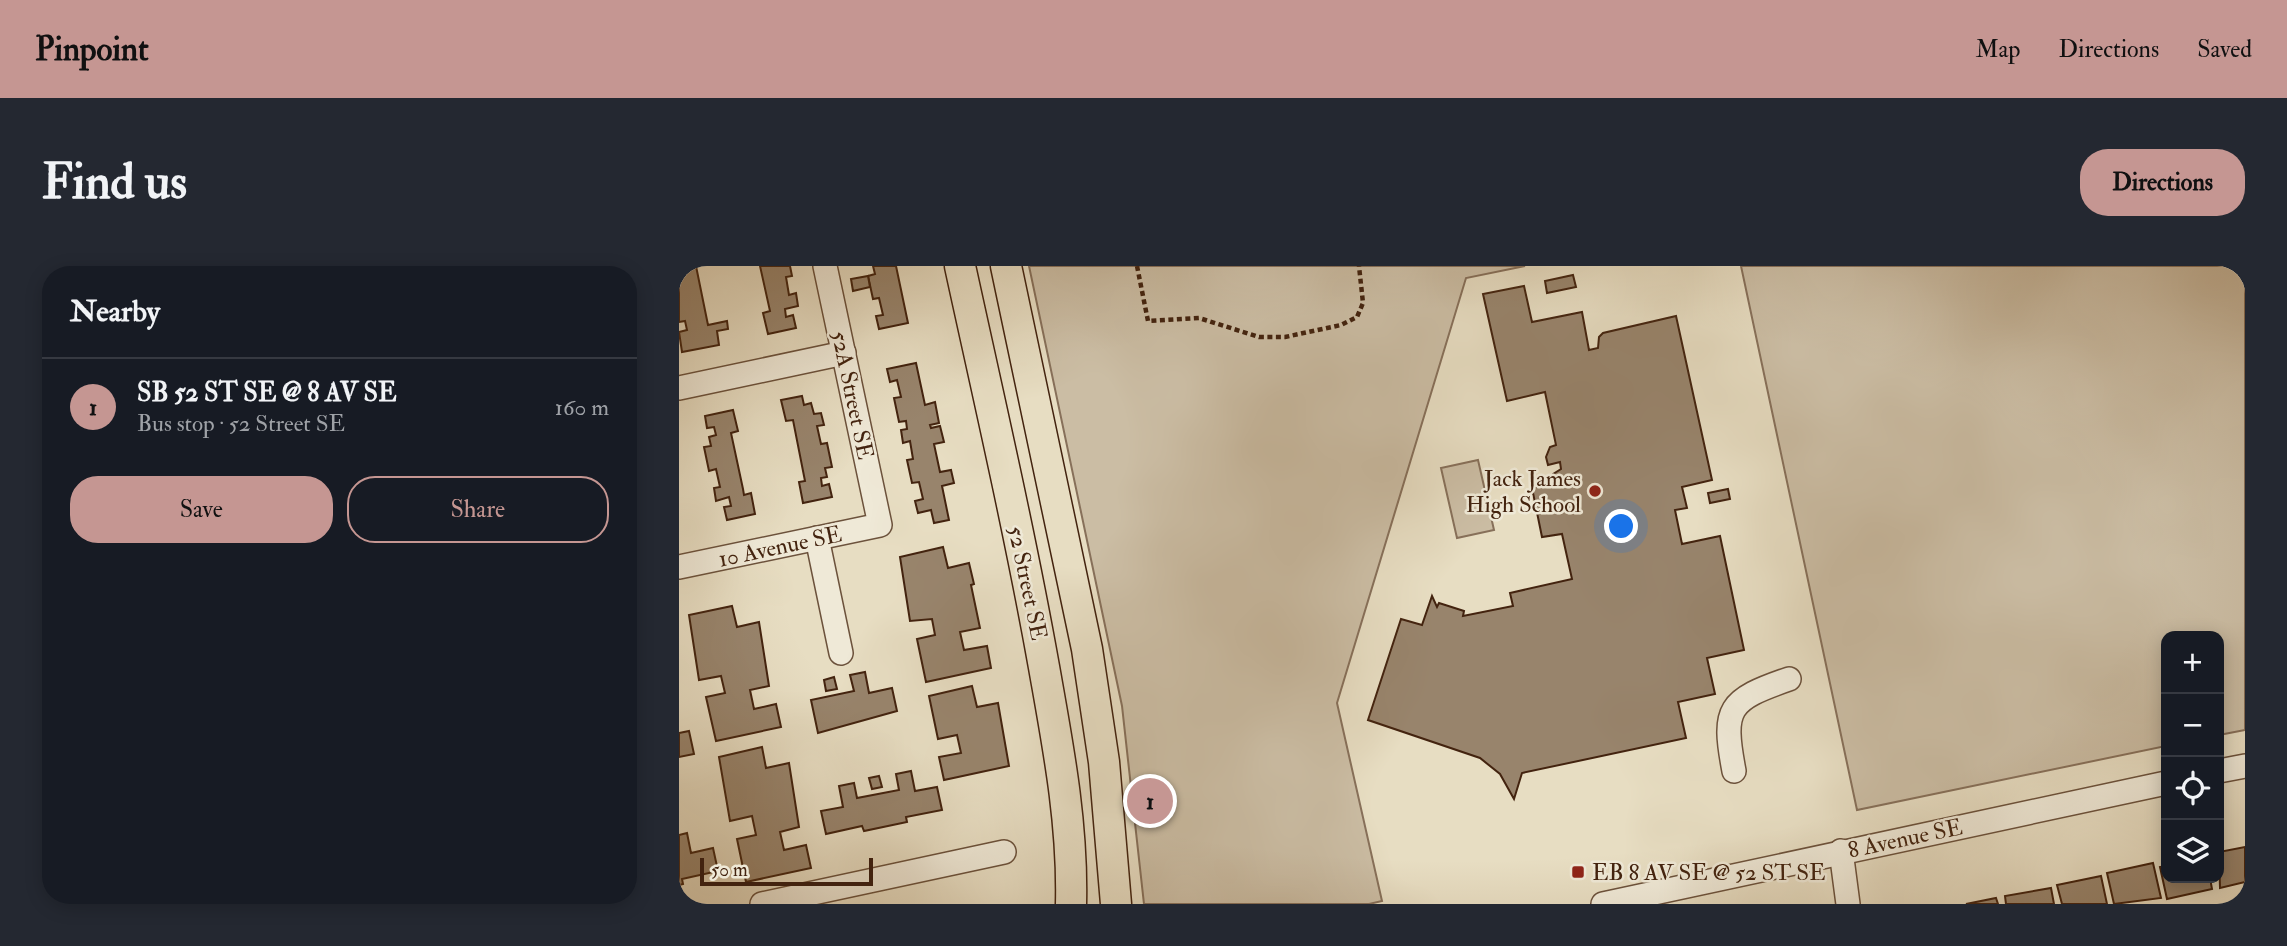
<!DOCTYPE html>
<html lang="en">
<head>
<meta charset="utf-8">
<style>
	:root { --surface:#171b24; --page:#242831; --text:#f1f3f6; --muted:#9ea1a6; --line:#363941; --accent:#c59692 }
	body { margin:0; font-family:"IM FELL Double Pica",serif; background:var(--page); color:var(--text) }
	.controls { position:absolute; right:21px; bottom:21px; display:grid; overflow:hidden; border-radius:14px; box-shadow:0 4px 18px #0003 }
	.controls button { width:63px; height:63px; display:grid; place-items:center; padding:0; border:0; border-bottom:2px solid var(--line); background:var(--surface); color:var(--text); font:35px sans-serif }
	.scale { position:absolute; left:21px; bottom:18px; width:173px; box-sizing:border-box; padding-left:7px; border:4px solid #43230f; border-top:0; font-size:19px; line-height:24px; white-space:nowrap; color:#43230f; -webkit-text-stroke:5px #efe9d7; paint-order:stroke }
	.you { position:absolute; left:943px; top:261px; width:24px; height:24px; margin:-18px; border:5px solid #fff; border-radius:50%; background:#1a73e8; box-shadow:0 0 0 10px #1a73e833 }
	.badge { display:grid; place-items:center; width:46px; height:46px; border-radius:50%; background:var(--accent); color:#111; font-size:23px; font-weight:700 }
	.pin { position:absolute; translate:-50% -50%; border:4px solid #fff; box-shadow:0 2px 7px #0006 }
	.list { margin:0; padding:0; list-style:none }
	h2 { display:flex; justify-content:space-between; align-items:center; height:91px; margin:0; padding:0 28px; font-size:30px }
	h2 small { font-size:23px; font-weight:400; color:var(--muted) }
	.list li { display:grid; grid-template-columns:46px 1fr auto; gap:21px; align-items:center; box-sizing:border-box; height:98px; padding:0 28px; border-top:2px solid var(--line) }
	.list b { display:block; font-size:26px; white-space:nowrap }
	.list p { margin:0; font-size:23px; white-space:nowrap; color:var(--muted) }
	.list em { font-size:23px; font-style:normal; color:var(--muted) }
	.actions { display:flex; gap:14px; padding:21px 28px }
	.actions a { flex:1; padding:16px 0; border:2px solid var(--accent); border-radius:28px; text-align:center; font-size:24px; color:var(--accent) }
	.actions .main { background:var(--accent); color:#111 }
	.icon { flex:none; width:38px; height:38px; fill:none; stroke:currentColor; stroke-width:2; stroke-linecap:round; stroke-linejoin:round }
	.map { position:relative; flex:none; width:1566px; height:638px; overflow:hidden; border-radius:28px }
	header { display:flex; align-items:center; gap:42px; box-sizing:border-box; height:98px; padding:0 35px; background:var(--accent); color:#111 }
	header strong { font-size:33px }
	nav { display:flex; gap:38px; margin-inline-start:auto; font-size:24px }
	.intro { display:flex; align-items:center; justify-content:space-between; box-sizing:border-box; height:168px; padding:0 42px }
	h1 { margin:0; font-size:49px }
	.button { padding:18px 32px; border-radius:28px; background:var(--accent); color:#111; font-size:24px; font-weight:700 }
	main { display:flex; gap:42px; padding:0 42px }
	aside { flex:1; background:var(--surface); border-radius:28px; box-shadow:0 4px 18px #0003 }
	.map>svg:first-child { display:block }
</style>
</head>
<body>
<header>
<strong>Pinpoint</strong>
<nav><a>Map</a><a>Directions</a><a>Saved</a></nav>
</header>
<div class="intro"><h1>Find us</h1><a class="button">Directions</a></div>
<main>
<aside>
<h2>Nearby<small></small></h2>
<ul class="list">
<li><span class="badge">1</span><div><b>SB 52 ST SE @ 8 AV SE</b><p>Bus stop · 52 Street SE</p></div><em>160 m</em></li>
</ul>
<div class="actions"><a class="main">Save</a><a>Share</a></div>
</aside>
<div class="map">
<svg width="1566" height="638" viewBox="0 0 1566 638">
	<rect width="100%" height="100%" fill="#e7ddc2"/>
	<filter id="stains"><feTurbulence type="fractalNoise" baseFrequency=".00286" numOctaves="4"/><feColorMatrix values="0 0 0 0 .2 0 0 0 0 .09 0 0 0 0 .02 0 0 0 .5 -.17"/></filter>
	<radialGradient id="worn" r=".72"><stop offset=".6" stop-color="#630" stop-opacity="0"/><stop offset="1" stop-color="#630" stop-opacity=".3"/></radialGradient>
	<g fill="#cbbda4" stroke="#87705a" stroke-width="2">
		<path d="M350,0h496l-59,12 -129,425 45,198 -13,3h-225l-22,-198z"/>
		<path d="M1062,0h504v464l-26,5v-99h-53v110l-309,64z"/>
		<path d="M799,194l16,70 -37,8 -16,-70z"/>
	</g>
	<g fill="#98846c" stroke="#43230f" stroke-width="2">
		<path d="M0,0h17l12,59 19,-4 1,8 -11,2 2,14 -37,7 -3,-20 8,-2 -2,-9 -6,1z"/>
		<path d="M81,0h30l2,10 -6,1 3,18 7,-2 2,13 -13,3 1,8 7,-2 3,13 -28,6 -5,-21 7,-2z"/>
		<path d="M194,0h23l12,57 -29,6 -3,-13 7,-1 -4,-17 -6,1 -5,-23 7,-2z"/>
		<path d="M894,9l3,12 -29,6 -2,-12z"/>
		<path d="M189,10l2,11 -17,4 -2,-12z"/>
		<path d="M845,20l8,36 50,-10 7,38 9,-2 1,-11 4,-4 73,-17 36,164 -30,7 5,21 -12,2 7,34 38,-8 24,114 -37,8 8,36 -37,8 8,36 -164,35 -8,26 -14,-25 -20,-16 -112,-38 33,-101 21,6 10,-29 5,11 2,-4 25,8 -1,5 50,-10 -3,-13 62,-14 -10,-45 -20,3 -10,-49 19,-4 2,-10 8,-5 -1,-7 -12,3 -2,-8 4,-10 6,-2 -11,-53 -38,9 -24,-107z"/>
		<path d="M237,97l9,42 10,-3 4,21 -9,2 1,3 9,-2 4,16 -10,2 6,28 11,-2 3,13 -12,3 7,34 -15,3 -3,-13 -13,3 -3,-12 8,-2 -4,-17 -7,1 -5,-23 6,-1 -3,-18 -7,2 -2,-13 6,-1 -1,-8 -7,1 -5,-24 7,-1 -4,-17 -7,2 -3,-13z"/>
		<path d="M123,130l2,9 7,-2 3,11 7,-1 3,12 -7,1 4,18 6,-1 5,24 -7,1 2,9 -6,1 1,8 7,-2 3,13 -29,6 -4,-21 6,-1 -12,-61 -7,1 -5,-21z"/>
		<path d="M54,144l5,21 -7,2 12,56 1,6 7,-2 4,21 -28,6 -3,-13 7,-1 -2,-9 -13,4 -2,-13 6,-1 -4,-18 -7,2 -5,-24 7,-1 -2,-9 7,-2 -2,-8 -7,1 -2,-12z"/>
		<path d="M1049,223l2,10 -20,4 -2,-10z"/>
		<path d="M264,281l5,21 21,-5 5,21 -3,1 9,43 -20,4 4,18 23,-4 4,22 -65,14 -9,-43 18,-4 -3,-16 -22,2 -10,-64z"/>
		<path d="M53,340l5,21 22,-5 10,64 -19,4 4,19 22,-5 5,23 -65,14 -10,-44 19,-4 -4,-17 -22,4 -10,-65z"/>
		<path d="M186,406l4,21 23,-5 5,23 -79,22 -7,-33 43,-9 -4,-16z"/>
		<path d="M155,411l3,12 -11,2 -2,-11z"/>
		<path d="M293,420l5,21 21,-4 11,63 -65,14 -5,-23 22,-4 -4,-18 -19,4 -9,-43z"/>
		<path d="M10,465l5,23 -15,3v-24z"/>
		<path d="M83,481l4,21 23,-5 10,64 -19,5 4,18 22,-5 5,23 -65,14 -9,-43 19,-4 -4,-19 -22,5 -11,-64z"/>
		<path d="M232,505l4,20 22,-4 5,23 -36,7 1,5 -43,9 -2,-5 -36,8 -5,-23 22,-4 -4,-21 15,-3 3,15 42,-8 -3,-16z"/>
		<path d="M200,510l3,11 -10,2 -3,-11z"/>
		<path d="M8,567l4,20 22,-5 5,23 -36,8 1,5 -4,1v-50z"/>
		<path d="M1566,581v35l-25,6 -1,-36z"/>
		<path d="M1474,597l8,35 -47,6 -7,-31z"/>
		<path d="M1487,600v12h44l2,11 -45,10 -7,-32z"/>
		<path d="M1422,610l6,28h-45l-5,-19z"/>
		<path d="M1372,622l3,16h-48l-1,-8z"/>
		<path d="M1317,632l2,6h-32z"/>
	</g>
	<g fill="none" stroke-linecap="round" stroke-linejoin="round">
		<defs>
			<g id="minor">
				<path d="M0,122l165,-35"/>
				<path d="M138,272l24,115"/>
				<path d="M0,301l201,-42 -55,-259"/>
				<path d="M1055,505c-12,-63 -6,-71 55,-92"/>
				<path d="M1540,505l26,-5"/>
				<path d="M1162,585l7,53"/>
				<path d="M83,638l242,-52"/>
				<path d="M924,638l563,-121"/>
			</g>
			<g id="major">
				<path d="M281,0c29,133 60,267 84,401 14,79 29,156 27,237"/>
				<path d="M327,0l81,383 17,113 12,142"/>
			</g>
		</defs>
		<use href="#minor" stroke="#6c523c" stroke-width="26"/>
		<use href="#major" stroke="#43230f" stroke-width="33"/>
		<path stroke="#43230f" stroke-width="4.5" stroke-dasharray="5 3.5" stroke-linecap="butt" d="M458,0l11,55 51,-3 60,19h26l56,-12 16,-8 6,-14 -4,-37"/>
		<use href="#minor" stroke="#efe9d7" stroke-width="23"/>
		<use href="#major" stroke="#e7ddc2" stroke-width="30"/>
	</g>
	<g fill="#8f2418" stroke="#efe9d7" stroke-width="2.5">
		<circle cx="916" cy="225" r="7"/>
		<rect x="892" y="599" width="14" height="14" rx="3.5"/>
	</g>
	<g text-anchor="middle" stroke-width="5" stroke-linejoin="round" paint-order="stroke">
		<g font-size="23" fill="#43230f" stroke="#efe9d7">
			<text transform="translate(174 129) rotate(78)" y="8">52A Street SE</text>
			<text transform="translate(101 280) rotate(-12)" y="8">10 Avenue SE</text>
			<text transform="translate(349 317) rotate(78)" y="8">52 Street SE</text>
			<text transform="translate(1226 572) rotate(-12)" y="8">8 Avenue SE</text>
		</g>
		<g font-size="23" fill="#43230f" stroke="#efe9d7" text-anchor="end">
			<text x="902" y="220">Jack James<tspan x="902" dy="26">High School</tspan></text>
			<text x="913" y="614" text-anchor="start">EB 8 AV SE @ 52 ST SE</text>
		</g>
	</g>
	<rect width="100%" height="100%" filter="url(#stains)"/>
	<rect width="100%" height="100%" fill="url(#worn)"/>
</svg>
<div class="controls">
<button>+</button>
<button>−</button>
<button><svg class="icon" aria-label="locate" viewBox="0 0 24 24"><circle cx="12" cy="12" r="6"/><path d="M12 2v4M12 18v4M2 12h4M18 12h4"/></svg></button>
<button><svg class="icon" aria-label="layers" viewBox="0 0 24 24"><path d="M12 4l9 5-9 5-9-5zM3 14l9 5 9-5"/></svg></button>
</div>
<div class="scale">50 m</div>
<div class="you"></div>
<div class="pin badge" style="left:471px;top:535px">1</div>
</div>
</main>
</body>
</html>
